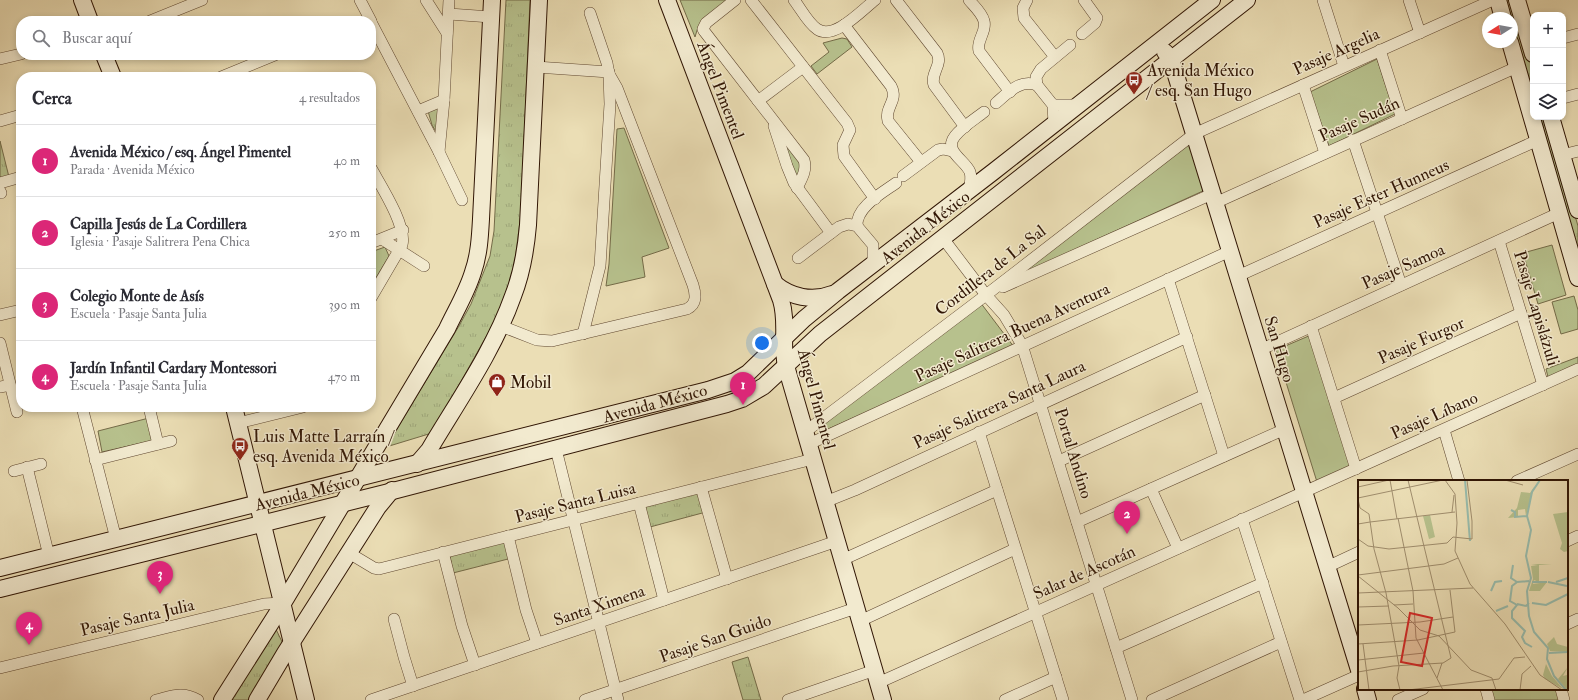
<!DOCTYPE html>
<html lang="es">
<head>
<meta charset="utf-8">
<style>
	:root { --surface:#fff; --page:#f2f2f3; --text:#2b2b33; --muted:#7c7c81; --line:#e1e1e2; --accent:#db2777 }
	body { margin:0; font-family:"IM FELL Double Pica",serif; background:var(--page); color:var(--text) }
	.controls { position:absolute; right:12px; top:12px; display:grid; overflow:hidden; border-radius:8px; box-shadow:0 2px 6px #0003 }
	.controls button { width:36px; height:36px; display:grid; place-items:center; padding:0; border:0; border-bottom:1px solid var(--line); background:var(--surface); color:var(--text); font:20px sans-serif }
	.compass { position:absolute; left:1482px; top:12px; width:36px; height:36px; border-radius:50%; background:var(--surface); box-shadow:0 2px 6px #0003; rotate:259deg }
	.you { position:absolute; left:762px; top:343px; width:14px; height:14px; margin:-10px; border:3px solid #fff; border-radius:50%; background:#1a73e8; box-shadow:0 0 0 6px #1a73e833 }
	.badge { display:grid; place-items:center; width:26px; height:26px; border-radius:50%; background:var(--accent); color:#fff; font-size:13px; font-weight:700 }
	.pin { position:absolute; translate:-50% -33px; filter:drop-shadow(0 1px 2px #0008) }
	.pin::after { content:''; position:absolute; top:21px; width:14px; height:12px; background:inherit; clip-path:polygon(0 0,100% 0,50% 100%) }
	.list { margin:0; padding:0; list-style:none }
	h2 { display:flex; justify-content:space-between; align-items:center; height:52px; margin:0; padding:0 16px; font-size:17px }
	h2 small { font-size:13px; font-weight:400; color:var(--muted) }
	.list li { display:grid; grid-template-columns:26px 1fr auto; gap:12px; align-items:center; box-sizing:border-box; height:72px; padding:0 16px; border-top:1px solid var(--line) }
	.list b { display:block; font-size:15px; white-space:nowrap }
	.list p { margin:0; font-size:13px; white-space:nowrap; color:var(--muted) }
	.list em { font-size:13px; font-style:normal; color:var(--muted) }
	.icon { flex:none; width:22px; height:22px; fill:none; stroke:currentColor; stroke-width:2; stroke-linecap:round; stroke-linejoin:round }
	.map { position:relative; flex:none; width:1578px; height:700px; overflow:hidden }
	.search { position:absolute; background:var(--surface); box-shadow:0 2px 6px #0003; left:16px; top:16px; width:360px; height:44px; display:flex; align-items:center; gap:10px; box-sizing:border-box; padding:0 14px; border-radius:16px; color:var(--muted); font-size:15px }
	.panel { position:absolute; background:var(--surface); box-shadow:0 2px 6px #0003; left:16px; top:72px; width:360px; height:340px; border-radius:16px }
	.map>svg:first-child { display:block }
</style>
</head>
<body>
<div class="map">
<svg width="1578" height="700" viewBox="0 0 1578 700">
	<defs>
		<pattern id="grass-tufts" width="24" height="20" patternUnits="userSpaceOnUse"><rect width="24" height="20" fill="#b7c18d"/><path d="M3 7l-1-3M5 7V3M7 7l1-3M15 17l-1-3M17 17v-4M19 17l1-3" fill="none" stroke="#9ea578"/></pattern>
	</defs>
	<rect width="100%" height="100%" fill="#ebdeb5"/>
	<filter id="stains"><feTurbulence type="fractalNoise" baseFrequency=".005" numOctaves="4"/><feColorMatrix values="0 0 0 0 .2 0 0 0 0 .09 0 0 0 0 .02 0 0 0 .5 -.17"/></filter>
	<radialGradient id="worn" r=".72"><stop offset=".6" stop-color="#630" stop-opacity="0"/><stop offset="1" stop-color="#630" stop-opacity=".3"/></radialGradient>
	<g fill="url(#grass-tufts)" stroke="#746b48">
		<path d="M506,0h24l-9,213 -7,55 -6,24 -12,27 -64,114 -46,14 73,-121 12,-22 19,-48 4,-25z"/>
		<path d="M1503,0h10l20,70v31l-21,-71v-12h-3z"/>
		<path d="M441,107l-3,28 -6,-10 -4,-14z"/>
		<path d="M1538,117h8l32,109v28z"/>
		<path d="M0,141l9,36 -8,2 -1,-3z"/>
		<path d="M696,490l10,22 -56,15 -5,-21z"/>
		<path d="M504,541l8,17 -59,15 -3,-17z"/>
		<path d="M274,625l10,21 -35,54h-22z"/>
		<path d="M748,657l13,43h-18l-11,-38z"/>
	</g>
	<g fill="#b7c18d" stroke="#746b48">
		<path d="M680,0h50l-32,27 -3,10z"/>
		<path d="M842,38l5,1 5,8 -35,27 -6,-8 18,-14 -6,-9z"/>
		<path d="M1377,59l18,55 -66,32 -19,-54z"/>
		<path d="M624,128l45,120 -27,9 3,20 -39,9 3,-22 8,-135z"/>
		<path d="M780,134l20,24 2,10 -5,13z"/>
		<path d="M1191,139l14,51 -186,85z"/>
		<path d="M1552,245l14,50 -28,9 -15,-51z"/>
		<path d="M385,247l4,9 -18,30v-34z"/>
		<path d="M1574,296l4,14v19l-17,5 -9,-32z"/>
		<path d="M980,302l34,45 -188,83 -3,-5z"/>
		<path d="M1311,335l41,132 -35,15 -41,-132z"/>
		<path d="M1578,357v11l-29,13 -3,-12z"/>
		<path d="M149,418l6,22 -53,12 -4,-21z"/>
		<path d="M1490,689h66l3,11h-66z"/>
	</g>
	<g fill="none" stroke-linecap="round" stroke-linejoin="round">
		<defs>
			<g id="street">
				<path d="M360,0l11,21"/>
				<path d="M426,0l21,33"/>
				<path d="M735,0l-29,23 -3,6 1,2 100,129c3,10 -2,18 -7,28"/>
				<path d="M751,0l96,123 3,7 -7,15 1,11 31,43"/>
				<path d="M794,0c7,9 14,23 23,29 17,12 45,-19 58,-29"/>
				<path d="M896,0l41,53c6,12 -7,20 -3,32l31,42"/>
				<path d="M969,0c5,6 13,13 15,21 3,11 -8,19 -5,30l31,41"/>
				<path d="M1027,0l-4,8 1,10 31,39"/>
				<path d="M1323,0l21,66"/>
				<path d="M1409,0l11,33"/>
				<path d="M449,14l42,3"/>
				<path d="M150,21l52,-21"/>
				<path d="M371,22l68,130 23,48"/>
				<path d="M844,25l47,61c8,15 -7,21 -3,35l33,41"/>
				<path d="M1082,34l13,-11 2,-5 -13,-18"/>
				<path d="M1563,38l15,-4"/>
				<path d="M1380,50l22,69"/>
				<path d="M0,59l21,-5"/>
				<path d="M536,67l73,5"/>
				<path d="M221,77l54,-22"/>
				<path d="M1303,85l22,68"/>
				<path d="M1563,98l15,-4"/>
				<path d="M758,101l45,-34"/>
				<path d="M996,103c12,-10 23,-24 41,-18"/>
				<path d="M1053,105h25"/>
				<path d="M418,111l26,-11"/>
				<path d="M0,121l21,-6"/>
				<path d="M1054,124l-1,-19 -16,-20 -1,-8 5,-8 29,-24"/>
				<path d="M774,126l13,40 7,17 37,50"/>
				<path d="M1353,140l48,145"/>
				<path d="M439,152l5,-52 5,-100"/>
				<path d="M1562,155l16,-4"/>
				<path d="M371,168c10,18 36,58 31,77l-31,53"/>
				<path d="M903,176l35,-26 5,-1 9,2"/>
				<path d="M0,183l21,-6"/>
				<path d="M0,191l1,2"/>
				<path d="M969,191c1,-6 3,-13 1,-19 -5,-12 -27,-21 -15,-36 7,-9 20,-17 29,-24"/>
				<path d="M1215,203l302,-136"/>
				<path d="M857,226c-1,-19 25,-33 39,-43"/>
				<path d="M942,237l44,58 18,20 18,30 110,355"/>
				<path d="M382,239l42,27"/>
				<path d="M1499,241l44,144"/>
				<path d="M371,243l32,-13"/>
				<path d="M798,258l41,-31 9,-3 9,2 16,19v19"/>
				<path d="M1238,276l300,-136"/>
				<path d="M1168,279l56,177"/>
				<path d="M1003,287l209,-93"/>
				<path d="M0,315l21,-5"/>
				<path d="M501,326l36,14 15,1 135,-32c10,-5 9,-14 6,-24l-76,-197 -8,-14"/>
				<path d="M1311,326l45,143"/>
				<path d="M583,334l17,-68 10,-162 -1,-30 -2,-11 -17,-50"/>
				<path d="M0,343l17,69"/>
				<path d="M1260,350l299,-137"/>
				<path d="M0,387l10,-2"/>
				<path d="M1334,398l187,-85"/>
				<path d="M82,407l34,132"/>
				<path d="M149,407l9,37"/>
				<path d="M238,423l65,-16"/>
				<path d="M1444,430l15,51"/>
				<path d="M805,432l181,-137 208,-161 299,-134"/>
				<path d="M979,432l84,268"/>
				<path d="M809,444l421,-193"/>
				<path d="M556,449l62,251"/>
				<path d="M95,460l76,-19"/>
				<path d="M1059,461l146,-66"/>
				<path d="M27,467l22,89"/>
				<path d="M14,471l27,-7"/>
				<path d="M1517,481l61,-27"/>
				<path d="M701,487l26,92"/>
				<path d="M1151,489l27,59"/>
				<path d="M825,502l30,-12 332,-153"/>
				<path d="M639,503l25,97"/>
				<path d="M1242,519l58,181"/>
				<path d="M1077,522l208,-93"/>
				<path d="M508,536l18,74 11,33"/>
				<path d="M1567,541l11,-5"/>
				<path d="M443,552l19,74 13,39"/>
				<path d="M349,553l25,15 5,1 434,-110"/>
				<path d="M842,560l155,-70"/>
				<path d="M1327,567l32,-15"/>
				<path d="M394,619l10,38 9,29"/>
				<path d="M860,621l155,-72"/>
				<path d="M1567,624l11,-5"/>
				<path d="M1116,648l147,-65"/>
				<path d="M0,668l264,-64 18,-1"/>
				<path d="M878,683l700,-314"/>
				<path d="M1486,689l3,11"/>
				<path d="M1561,689l3,11"/>
				<path d="M156,700c17,-4 26,-9 42,0"/>
				<path d="M371,700l466,-159"/>
				<path d="M585,700l271,-92"/>
				<path d="M788,700l87,-30"/>
				<path d="M1005,700l51,-23"/>
				<path d="M1152,700l129,-58"/>
				<path d="M1303,700l56,-25"/>
				<path d="M1398,700l25,-11"/>
			</g>
			<g id="secondary">
				<path d="M82,0l8,21"/>
				<path d="M667,0l114,300c7,23 0,43 5,66l97,334"/>
				<path d="M1498,0l5,18"/>
				<path d="M1517,0l16,54"/>
				<path d="M1510,42l68,236"/>
				<path d="M1165,52l6,7 188,611"/>
				<path d="M104,55l9,22"/>
				<path d="M1551,117l27,93"/>
				<path d="M775,284c16,13 37,18 57,10"/>
				<path d="M234,407l72,293"/>
				<path d="M417,464l12,-14c29,-49 65,-100 84,-154 9,-23 13,-47 15,-71l11,-225"/>
				<path d="M0,568l708,-178 27,-9 13,-8 56,-54 34,-28 155,-119 219,-172"/>
				<path d="M0,589l389,-97 338,-88 15,-5 22,-13 56,-52 427,-334"/>
				<path d="M1365,689l3,11"/>
				<path d="M222,700l54,-85 171,-286c9,-19 20,-37 26,-57 6,-17 7,-35 8,-53l11,-219"/>
				<path d="M257,700l28,-47 93,-146 14,-17"/>
			</g>
		</defs>
		<use href="#street" stroke="#5f4730" stroke-width="12"/>
		<use href="#secondary" stroke="#301504" stroke-width="18"/>
		<use href="#street" stroke="#f2eacf" stroke-width="11"/>
		<use href="#secondary" stroke="#f2eacf" stroke-width="16"/>
	</g>
	<defs>
		<symbol id="bus-pin" viewBox="-11 -11 22 30"><path d="M0 17L-7.5 6A9.5 9.5 0 1 1 7.5 6Z" fill="#8f2418" stroke="#f2eacf"/><path d="M-5-6H5V4H4V6H2V4H-2V6H-4V4H-5ZM-3.5-4V0h7V-4ZM-3.5 1.2v1.5H-2V1.2ZM2 1.2v1.5H3.5V1.2Z" fill="#fff"/></symbol>
		<symbol id="shop-pin" viewBox="-11 -11 22 30"><path d="M0 17L-7.5 6A9.5 9.5 0 1 1 7.5 6Z" fill="#8f2418" stroke="#f2eacf"/><path d="M-5-2.5h2.3a2.7 3.5 0 0 1 5.4 0H5L5.5 6h-11ZM-1.5-2.5h3a1.5 2.3 0 0 0-3 0Z" fill="#fff"/></symbol>
	</defs>
	<g fill-rule="evenodd">
		<use href="#bus-pin" x="1124" y="70" width="20" height="27"/>
		<use href="#shop-pin" x="487" y="372" width="20" height="27"/>
		<use href="#bus-pin" x="230" y="436" width="20" height="27"/>
	</g>
	<g text-anchor="middle" stroke-width="3" stroke-linejoin="round" paint-order="stroke">
		<g font-size="17" fill="#301504" stroke="#f2eacf">
			<text transform="translate(1336 51) rotate(-24)" y="6">Pasaje Argelia</text>
			<text transform="translate(721 90) rotate(69)" y="6">Ángel Pimentel</text>
			<text transform="translate(1359 119) rotate(-24)" y="6">Pasaje Sudán</text>
			<text transform="translate(1381 193) rotate(-24)" y="6">Pasaje Ester Hunneus</text>
			<text transform="translate(925 227) rotate(-38)" y="6">Avenida México</text>
			<text transform="translate(1403 266) rotate(-24)" y="6">Pasaje Samoa</text>
			<text transform="translate(990 270) rotate(-38)" y="6">Cordillera de La Sal</text>
			<text transform="translate(1537 308) rotate(73)" y="6">Pasaje Lapislázuli</text>
			<text transform="translate(1012 332) rotate(-25)" y="6">Pasaje Salitrera Buena Aventura</text>
			<text transform="translate(1421 340) rotate(-24)" y="6">Pasaje Furgor</text>
			<text transform="translate(1280 349) rotate(73)" y="6">San Hugo</text>
			<text transform="translate(817 399) rotate(75)" y="6">Ángel Pimentel</text>
			<text transform="translate(655 403) rotate(-15)" y="6">Avenida México</text>
			<text transform="translate(999 404) rotate(-25)" y="6">Pasaje Salitrera Santa Laura</text>
			<text transform="translate(1434 415) rotate(-24)" y="6">Pasaje Líbano</text>
			<text transform="translate(1074 453) rotate(73)" y="6">Portal Andino</text>
			<text transform="translate(307 492) rotate(-14)" y="6">Avenida México</text>
			<text transform="translate(575 502) rotate(-14)" y="6">Pasaje Santa Luisa</text>
			<text transform="translate(1084 572) rotate(-24)" y="6">Salar de Ascotán</text>
			<text transform="translate(599 605) rotate(-19)" y="6">Santa Ximena</text>
			<text transform="translate(137 617) rotate(-13)" y="6">Pasaje Santa Julia</text>
			<text transform="translate(715 638) rotate(-19)" y="6">Pasaje San Guido</text>
		</g>
		<g font-size="17" fill="#301504" stroke="#f2eacf" text-anchor="start">
			<text x="1147" y="76">Avenida México<tspan x="1147" dy="20">/ esq. San Hugo</tspan></text>
			<text x="510" y="388">Mobil</text>
			<text x="253" y="442">Luis Matte Larraín /<tspan x="253" dy="20">esq. Avenida México</tspan></text>
		</g>
	</g>
	<g transform="translate(1358 480)">
		<rect width="210" height="210" fill="#ebdeb5"/>
		<path d="M176,7l-8,29 -1,-7 -7,1v7l-10,1 9,-10 4,-16 9,1zM210,32v39l-4,1 -4,-3 2,-6 -9,-29zM72,35l5,22 -6,2 -6,-23zM173,84h21l-13,1v17l-5,-2 -1,4 14,-2 -7,9h-11l4,-12 -2,-13 7,-1zM196,157l3,7 11,3v5l-18,-1 -3,-7zM188,184l6,12 11,13 -18,-10 -2,-4zM210,187l-5,9 4,-1v15l-9,-11z" fill="#b7c18d"/>
		<path fill="none" stroke="#98bcad" stroke-width="2" d="M107,0l5,61M182,0l-8,12 -5,24 4,14 -5,26 5,22 -4,13 2,25 5,16 14,16 -1,11 7,17 12,14M153,30l4,2v5l12,-1M155,85l-2,13 6,4 -5,4 -2,15 7,4 -5,6v7l13,13 -3,6 3,6 7,4M159,102l12,-1M174,102h15M190,102l19,4M198,102l12,-4M133,111l4,-9 7,-1M174,123l14,2 22,-11M159,124l9,2 3,-3M138,131l12,-5M191,173l19,-1"/>
		<path fill="none" stroke="#a08e6e" stroke-width="1" d="M32,0l7,39M87,0l10,14 2,29 -2,28 15,33 35,40 35,51 22,15M147,0l18,5M0,7l31,-7M0,18l85,-18M0,19l2,9 9,6 5,35 12,44 13,73 -2,12 3,12M94,32l2,-17M40,38l15,73 3,47 27,52M12,42l85,-10M0,44l12,-2M0,59l10,7 21,3 58,-6 6,-6 19,2v-18l-5,-41M0,95l86,-11 14,-6M0,96l40,32 22,22 19,6 32,34 21,8 4,12M0,113l115,-5M36,125l19,-1M0,127l31,-1M0,145l62,-3 33,-5M0,164l60,-4 37,-8 -5,-42M5,164l6,46M0,180l66,-7M0,192l35,-6 50,-3 8,-5 -43,-178M79,198l5,-15M50,210l91,-11 15,-21 11,-1M162,210l2,-16 9,-8"/>
		<path fill="#d62828" fill-opacity="0.15" stroke="#d62828" stroke-width="2" d="M52,133l22,5 -10,48 -21,-4z"/>
		<rect width="210" height="210" fill="none" stroke="#301504" stroke-width="2"/>
	</g>
	<rect width="100%" height="100%" filter="url(#stains)"/>
	<rect width="100%" height="100%" fill="url(#worn)"/>
</svg>
<div class="controls">
<button>+</button>
<button>−</button>
<button><svg class="icon" aria-label="layers" viewBox="0 0 24 24"><path d="M12 4l9 5-9 5-9-5zM3 14l9 5 9-5"/></svg></button>
</div>
<svg class="compass" viewBox="-18 -18 36 36"><path d="M0-13l5 13h-10z" fill="#e53935"/><path d="M0 13l5-13h-10z" fill="#7c7c81"/></svg>
<div class="you"></div>
<div class="pin badge" style="left:743px;top:405px">1</div>
<div class="pin badge" style="left:1127px;top:534px">2</div>
<div class="pin badge" style="left:160px;top:594px">3</div>
<div class="pin badge" style="left:29px;top:645px">4</div>
<div class="search"><svg class="icon" aria-label="search" viewBox="0 0 24 24"><circle cx="10" cy="10" r="6"/><path d="M15 15l6 6"/></svg>Buscar aquí</div>
<section class="panel">
<h2>Cerca<small>4 resultados</small></h2>
<ul class="list">
<li><span class="badge">1</span><div><b>Avenida México / esq. Ángel Pimentel</b><p>Parada · Avenida México</p></div><em>40 m</em></li>
<li><span class="badge">2</span><div><b>Capilla Jesús de La Cordillera</b><p>Iglesia · Pasaje Salitrera Pena Chica</p></div><em>250 m</em></li>
<li><span class="badge">3</span><div><b>Colegio Monte de Asís</b><p>Escuela · Pasaje Santa Julia</p></div><em>390 m</em></li>
<li><span class="badge">4</span><div><b>Jardín Infantil Cardary Montessori</b><p>Escuela · Pasaje Santa Julia</p></div><em>470 m</em></li>
</ul>
</section>
</div>
</body>
</html>
